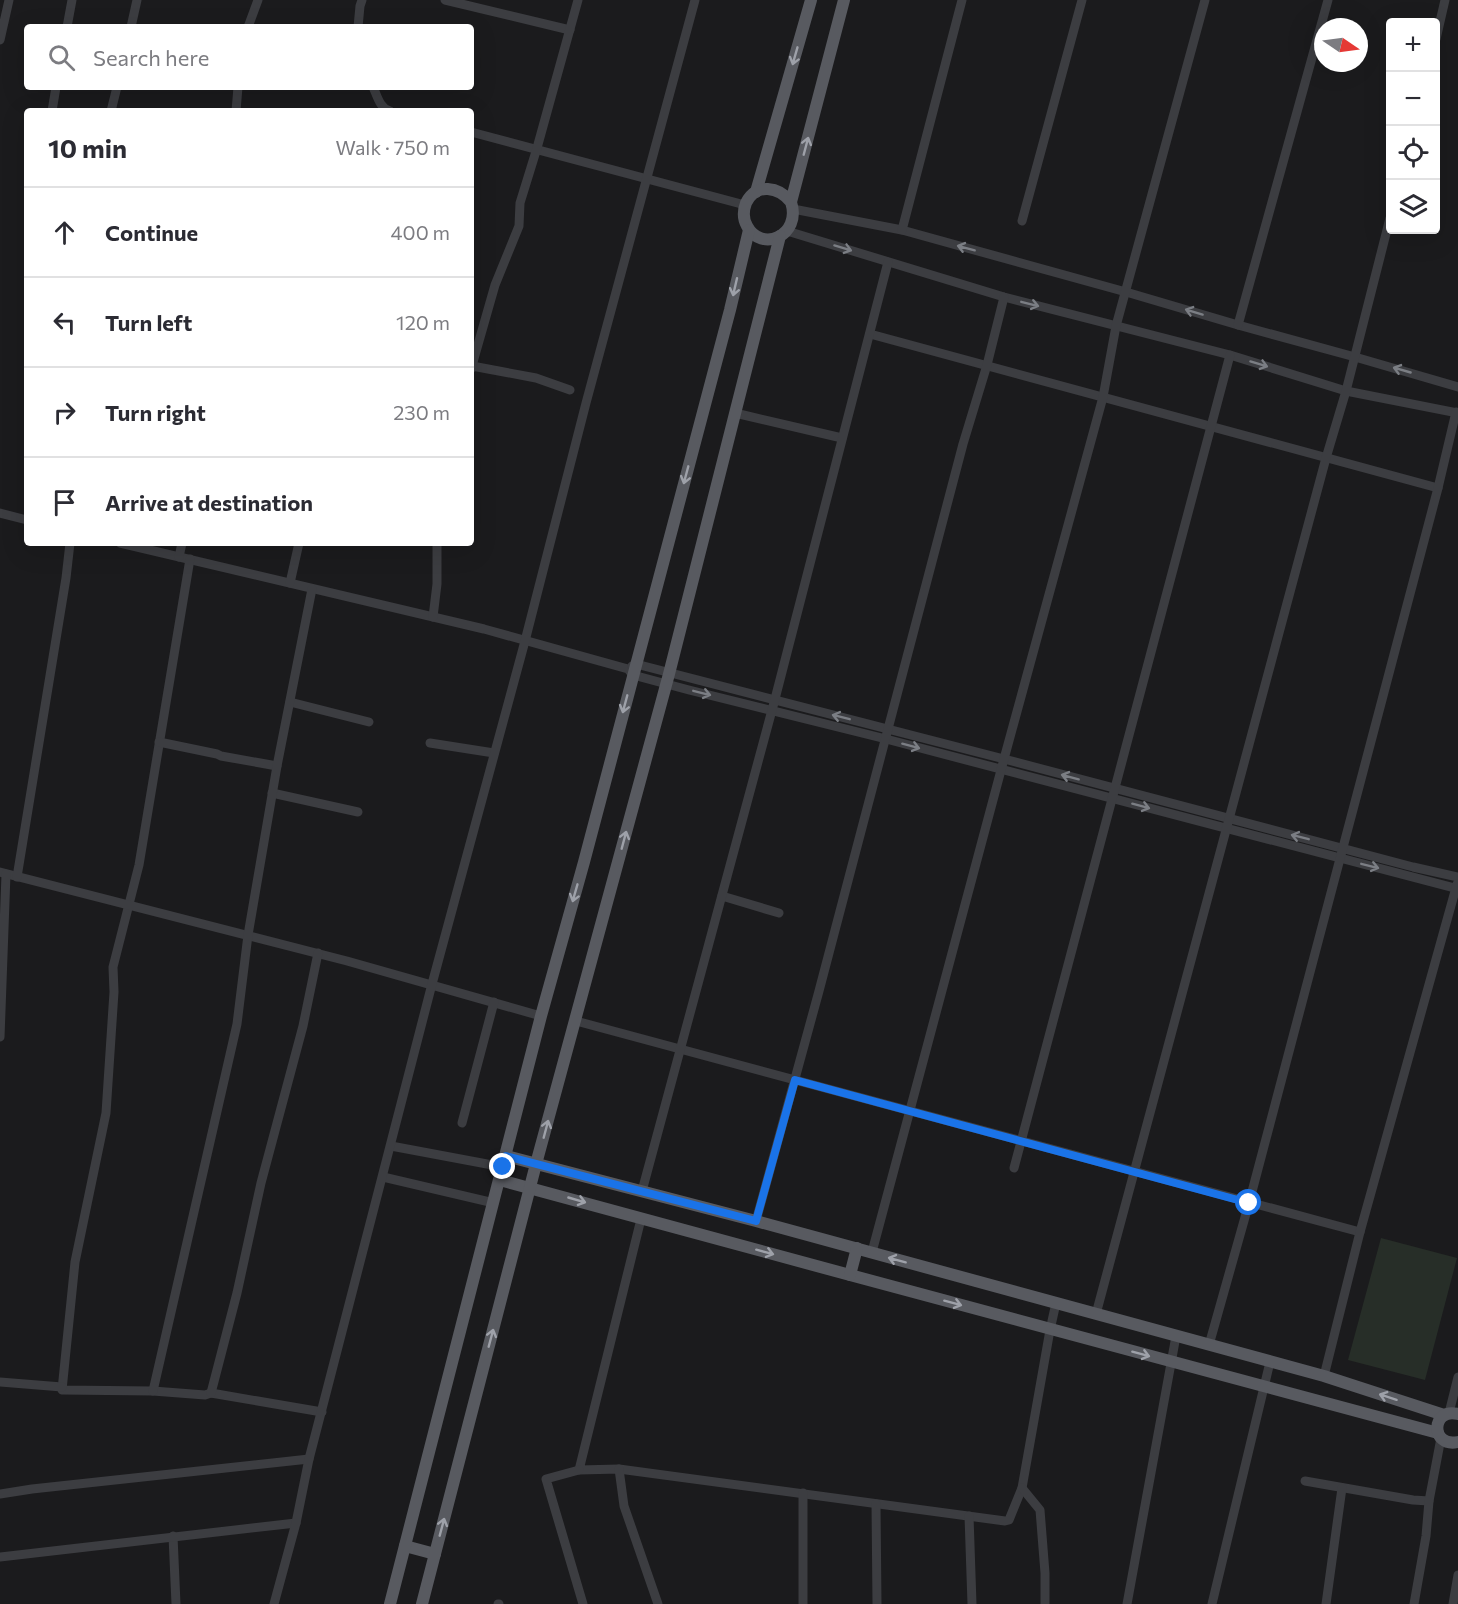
<!DOCTYPE html>
<html lang="en">
<head>
<meta charset="utf-8">
<style>
	:root { --surface:#fff; --page:#f2f2f3; --text:#2b2b33; --muted:#7c7c81; --line:#e1e1e2 }
	body { margin:0; font-family:Commissioner,sans-serif; background:var(--page); color:var(--text) }
	.controls { position:absolute; right:18px; top:18px; display:grid; overflow:hidden; border-radius:6px; box-shadow:0 6px 24px #0002 }
	.controls button { width:54px; height:54px; display:grid; place-items:center; padding:0; border:0; border-bottom:2px solid var(--line); background:var(--surface); color:var(--text); font:30px sans-serif }
	.compass { position:absolute; left:1314px; top:18px; width:54px; height:54px; border-radius:50%; background:var(--surface); box-shadow:0 6px 24px #0002; rotate:103deg }
	.stop { position:absolute; width:18px; height:18px; margin:-14px; border:4px solid #1a73e8; border-radius:50%; background:#fff }
	.stop.end { background:#1a73e8; border-color:#fff; box-shadow:0 2px 6px #0008 }
	.list { margin:0; padding:0; list-style:none }
	h2 { display:flex; justify-content:space-between; align-items:center; height:78px; margin:0; padding:0 24px; font-size:26px }
	h2 small { font-size:20px; font-weight:400; color:var(--muted) }
	.list li { display:grid; grid-template-columns:39px 1fr auto; gap:18px; align-items:center; box-sizing:border-box; height:90px; padding:0 24px; border-top:2px solid var(--line) }
	.list b { display:block; font-size:22px; white-space:nowrap }
	.list em { font-size:20px; font-style:normal; color:var(--muted) }
	.icon { flex:none; width:33px; height:33px; fill:none; stroke:currentColor; stroke-width:2; stroke-linecap:round; stroke-linejoin:round }
	.map { position:relative; flex:none; width:1458px; height:1604px; overflow:hidden }
	.search { position:absolute; background:var(--surface); box-shadow:0 6px 24px #0002; left:24px; top:24px; width:450px; height:66px; display:flex; align-items:center; gap:15px; box-sizing:border-box; padding:0 21px; border-radius:6px; color:var(--muted); font-size:22px }
	.panel { position:absolute; background:var(--surface); box-shadow:0 6px 24px #0002; left:24px; top:108px; width:450px; height:438px; border-radius:6px }
	.map>svg:first-child { display:block }
</style>
</head>
<body>
<div class="map">
<svg width="1458" height="1604" viewBox="0 0 1458 1604">
	<rect width="100%" height="100%" fill="#1b1b1d"/>
	<path fill="#272e28" d="M1381,1238l76,20 -32,122 -77,-20z"/>
	<g fill="none" stroke-linecap="round" stroke-linejoin="round">
		<g stroke="#3c3d41" stroke-width="9">
			<path d="M445,0l125,30"/>
			<path d="M67,27l5,-27"/>
			<path d="M131,27l6,-27"/>
			<path d="M248,27l10,-27"/>
			<path d="M358,27l2,-21 2,-6"/>
			<path d="M1436,39l9,-39"/>
			<path d="M0,40l9,-40"/>
			<path d="M373,87c4,8 7,22 17,24"/>
			<path d="M52,111l4,-24"/>
			<path d="M111,111l6,-24"/>
			<path d="M236,111l2,-24"/>
			<path d="M471,132l274,73"/>
			<path d="M793,209l109,21 224,62 112,33 117,32 103,30"/>
			<path d="M1022,221l60,-221"/>
			<path d="M902,230l60,-230"/>
			<path d="M787,231l217,66 226,58 116,36 112,22"/>
			<path d="M1238,325l90,-325"/>
			<path d="M870,334l568,154"/>
			<path d="M472,366l64,12 34,12"/>
			<path d="M471,369l24,-84 24,-59 1,-23 17,-55 41,-148"/>
			<path d="M735,413l107,25"/>
			<path d="M0,513l27,7"/>
			<path d="M120,543l364,86 144,40 5,6 56,15 197,49 572,150"/>
			<path d="M179,557l3,-14"/>
			<path d="M190,559l-51,306 -26,102 1,25 -8,121 -31,149 -13,128 91,1 52,4 6,-2 111,19"/>
			<path d="M290,583l9,-40"/>
			<path d="M433,617l4,-33v-41"/>
			<path d="M632,666l4,-2 368,95 409,108 45,10"/>
			<path d="M290,702l79,20"/>
			<path d="M159,742l58,12 4,2 56,10"/>
			<path d="M430,743l64,10"/>
			<path d="M272,793l86,19"/>
			<path d="M0,872l347,89 194,55"/>
			<path d="M17,877l49,-299 4,-35"/>
			<path d="M722,896l57,17"/>
			<path d="M576,1021l784,211"/>
			<path d="M0,1037l6,-163"/>
			<path d="M462,1123l32,-121"/>
			<path d="M391,1146l112,21"/>
			<path d="M1014,1168l216,-813"/>
			<path d="M383,1177l111,26"/>
			<path d="M642,1191l133,-492 113,-437"/>
			<path d="M641,1219l-62,251 40,-1 386,52 4,-1 13,-32 28,-158 6,-27"/>
			<path d="M756,1221l63,-230 144,-547 24,-79 17,-68"/>
			<path d="M872,1252l132,-493 99,-362 13,-71 89,-326"/>
			<path d="M1096,1314l230,-856 20,-67 44,-173"/>
			<path d="M1209,1345l40,-142 189,-715 18,-76"/>
			<path d="M1324,1376l36,-144 97,-348"/>
			<path d="M0,1382l62,5"/>
			<path d="M153,1391l84,-367 11,-89 29,-169 35,-177"/>
			<path d="M211,1393l26,-100 24,-110 42,-157 15,-73"/>
			<path d="M1449,1413l9,-36"/>
			<path d="M619,1469l5,37 34,98"/>
			<path d="M579,1470l-33,9 37,125"/>
			<path d="M1305,1481l108,19 16,1"/>
			<path d="M1022,1488l18,22 5,63v31"/>
			<path d="M0,1494l32,-5 277,-30"/>
			<path d="M876,1504l1,100"/>
			<path d="M969,1516l3,88"/>
			<path d="M173,1536l3,68"/>
			<path d="M0,1557l296,-34"/>
			<path d="M274,1604l22,-81 13,-64 123,-475 93,-343 61,-238 109,-403"/>
			<path d="M498,1604h1"/>
			<path d="M803,1604v-111"/>
			<path d="M1127,1604l49,-268"/>
			<path d="M1212,1604l58,-242"/>
			<path d="M1326,1604l16,-116"/>
			<path d="M1414,1604l12,-68 3,-35 12,-63"/>
			<path d="M1453,1604l5,-29"/>
		</g>
		<g stroke="#585a60" stroke-width="12">
			<path d="M756,192l55,-192"/>
			<path d="M791,202c-12,-15 -35,-20 -45,1 -3,8 -3,16 1,23 14,27 55,10 44,-24l53,-202"/>
			<path d="M506,1156l250,65 568,155 120,39"/>
			<path d="M500,1180l350,95 588,158"/>
			<path d="M850,1275l7,-27"/>
			<path d="M1458,1414c-27,-7 -28,34 0,28"/>
			<path d="M405,1546l30,8"/>
			<path d="M390,1604l151,-588 43,-154 146,-552 19,-80"/>
			<path d="M422,1604l114,-440 133,-490 111,-438"/>
		</g>
	</g>
	<defs><path id="oneway-shaft" d="M-6 0H5M1.5-3L5.5 0L1.5 3" fill="none" stroke-width="1.6" stroke-linecap="round" stroke-linejoin="round" transform="scale(1.5)"/></defs>
	<g stroke="#9ea1a9">
		<use href="#oneway-shaft" transform="translate(795 56) rotate(106)"/>
		<use href="#oneway-shaft" transform="translate(806 146) rotate(-75)"/>
		<use href="#oneway-shaft" transform="translate(735 287) rotate(103)"/>
		<use href="#oneway-shaft" transform="translate(686 475) rotate(105)"/>
		<use href="#oneway-shaft" transform="translate(625 704) rotate(105)"/>
		<use href="#oneway-shaft" transform="translate(624 840) rotate(-75)"/>
		<use href="#oneway-shaft" transform="translate(575 893) rotate(106)"/>
		<use href="#oneway-shaft" transform="translate(546 1129) rotate(-75)"/>
		<use href="#oneway-shaft" transform="translate(577 1200) rotate(16)"/>
		<use href="#oneway-shaft" transform="translate(765 1252) rotate(15)"/>
		<use href="#oneway-shaft" transform="translate(897 1260) rotate(-165)"/>
		<use href="#oneway-shaft" transform="translate(953 1303) rotate(15)"/>
		<use href="#oneway-shaft" transform="translate(491 1338) rotate(-75)"/>
		<use href="#oneway-shaft" transform="translate(1141 1354) rotate(15)"/>
		<use href="#oneway-shaft" transform="translate(1388 1397) rotate(-162)"/>
		<use href="#oneway-shaft" transform="translate(442 1527) rotate(-75)"/>
	</g>
	<g stroke="#7b7e84">
		<use href="#oneway-shaft" transform="translate(843 248) rotate(17)"/>
		<use href="#oneway-shaft" transform="translate(966 248) rotate(-165)"/>
		<use href="#oneway-shaft" transform="translate(1030 304) rotate(14)"/>
		<use href="#oneway-shaft" transform="translate(1194 312) rotate(-163)"/>
		<use href="#oneway-shaft" transform="translate(1259 364) rotate(17)"/>
		<use href="#oneway-shaft" transform="translate(1402 370) rotate(-164)"/>
		<use href="#oneway-shaft" transform="translate(702 693) rotate(14)"/>
		<use href="#oneway-shaft" transform="translate(841 717) rotate(-166)"/>
		<use href="#oneway-shaft" transform="translate(911 746) rotate(15)"/>
		<use href="#oneway-shaft" transform="translate(1070 777) rotate(-165)"/>
		<use href="#oneway-shaft" transform="translate(1141 806) rotate(15)"/>
		<use href="#oneway-shaft" transform="translate(1300 837) rotate(-166)"/>
		<use href="#oneway-shaft" transform="translate(1370 866) rotate(14)"/>
	</g>
	<g fill="none" stroke-linecap="round" stroke-linejoin="round">
		<path stroke="#1a73e8" stroke-width="8" d="M503,1167l3,-11 250,65 39,-141 454,123"/>
	</g>
</svg>
<div class="controls">
<button>+</button>
<button>−</button>
<button><svg class="icon" aria-label="locate" viewBox="0 0 24 24"><circle cx="12" cy="12" r="6"/><path d="M12 2v4M12 18v4M2 12h4M18 12h4"/></svg></button>
<button><svg class="icon" aria-label="layers" viewBox="0 0 24 24"><path d="M12 4l9 5-9 5-9-5zM3 14l9 5 9-5"/></svg></button>
</div>
<svg class="compass" viewBox="-18 -18 36 36"><path d="M0-13l5 13h-10z" fill="#e53935"/><path d="M0 13l5-13h-10z" fill="#7c7c81"/></svg>
<div class="stop" style="left:1249px;top:1203px"></div>
<div class="stop end" style="left:503px;top:1167px"></div>
<div class="search"><svg class="icon" aria-label="search" viewBox="0 0 24 24"><circle cx="10" cy="10" r="6"/><path d="M15 15l6 6"/></svg>Search here</div>
<section class="panel">
<h2>10 min<small>Walk · 750 m</small></h2>
<ul class="list">
<li><svg class="icon" aria-label="ahead" viewBox="0 0 24 24"><path d="M12 20V5M6 11l6-6 6 6"/></svg><div><b>Continue</b></div><em>400 m</em></li>
<li><svg class="icon" aria-label="left" viewBox="0 0 24 24"><path d="M17 20v-9H6M10 6l-5 5 5 5"/></svg><div><b>Turn left</b></div><em>120 m</em></li>
<li><svg class="icon" aria-label="right" viewBox="0 0 24 24"><path d="M7 20v-9h11M14 6l5 5-5 5"/></svg><div><b>Turn right</b></div><em>230 m</em></li>
<li><svg class="icon" aria-label="arrive" viewBox="0 0 24 24"><path d="M6 21V4h12l-3 4 3 4H6"/></svg><div><b>Arrive at destination</b></div></li>
</ul>
</section>
</div>
</body>
</html>
